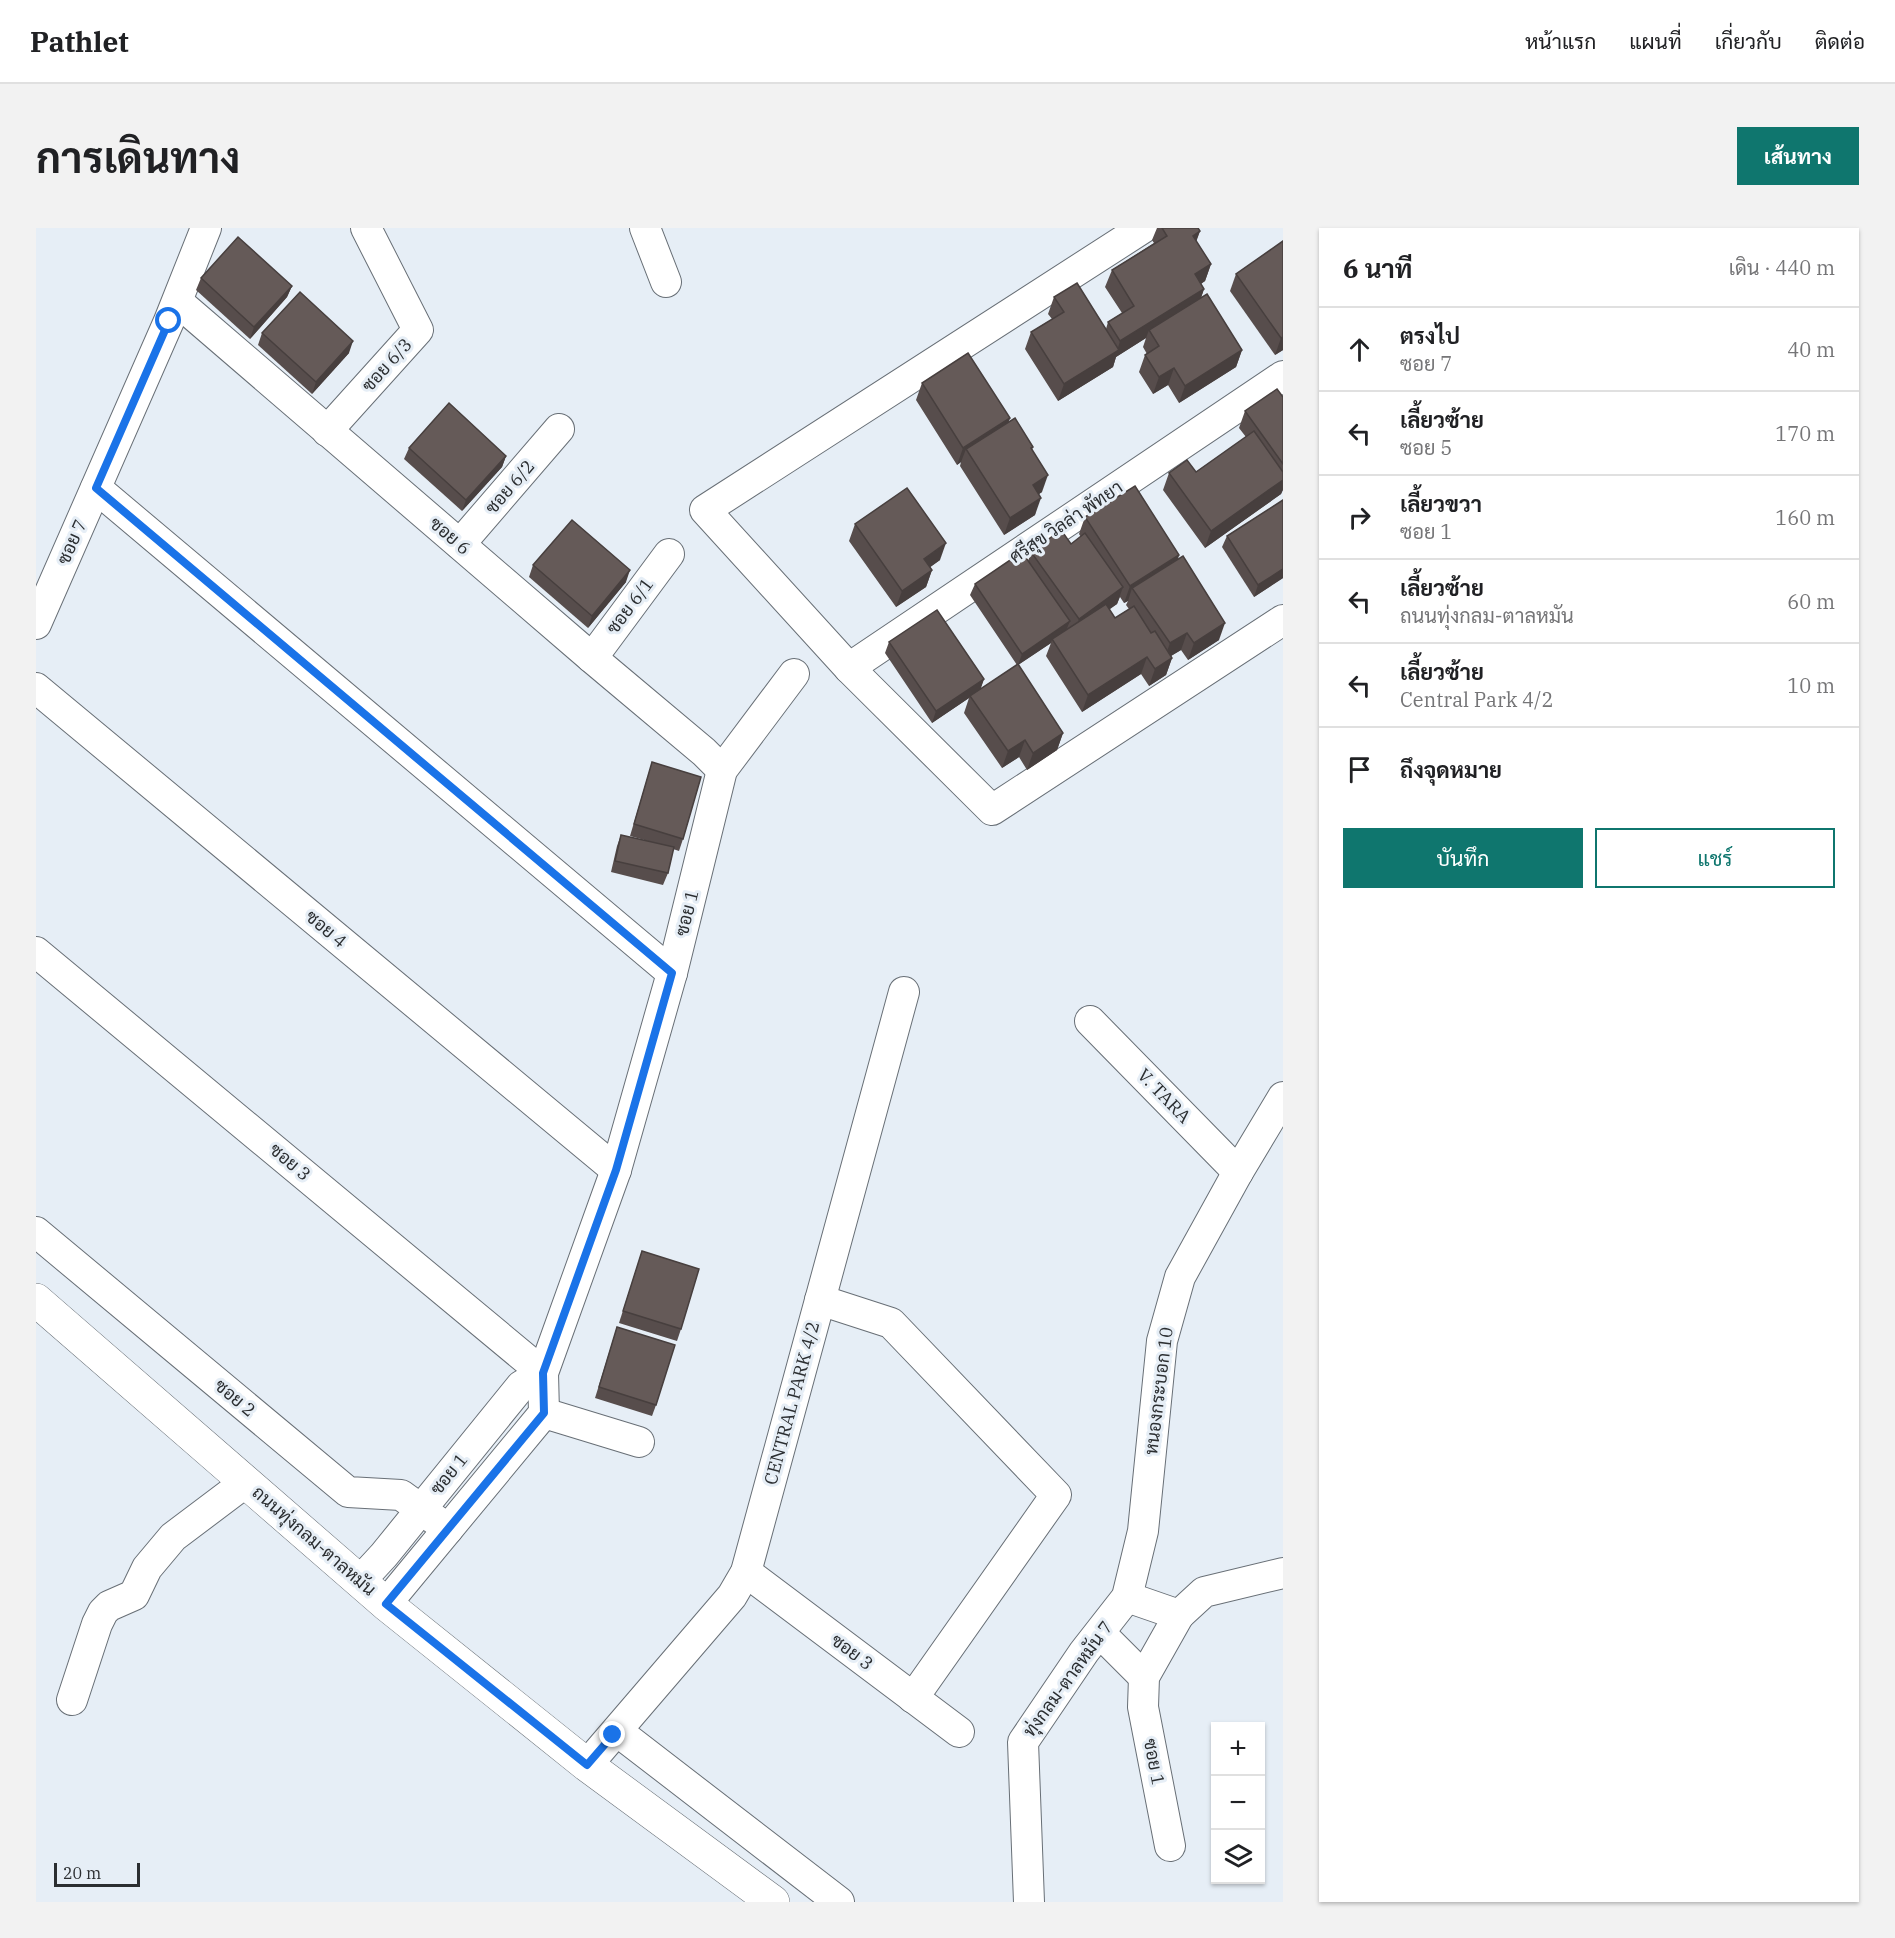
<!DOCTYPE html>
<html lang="th">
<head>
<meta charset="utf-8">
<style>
	:root { --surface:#fff; --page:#f2f2f2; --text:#202124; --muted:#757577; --line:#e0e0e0; --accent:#0f766e }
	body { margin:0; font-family:"IBM Plex Serif",Sarabun,serif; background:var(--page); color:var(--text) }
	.controls { position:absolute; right:18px; bottom:18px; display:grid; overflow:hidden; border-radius:0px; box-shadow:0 2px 4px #0004 }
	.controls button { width:54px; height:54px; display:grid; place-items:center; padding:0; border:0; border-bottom:2px solid var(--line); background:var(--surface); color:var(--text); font:30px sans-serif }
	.scale { position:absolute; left:18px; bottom:15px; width:86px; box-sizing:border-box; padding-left:6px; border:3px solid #2b2e31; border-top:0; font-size:16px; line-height:21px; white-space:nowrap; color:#2b2e31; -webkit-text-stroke:4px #e6eef6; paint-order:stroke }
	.stop { position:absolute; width:18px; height:18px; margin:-14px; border:4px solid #1a73e8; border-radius:50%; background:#fff }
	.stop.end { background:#1a73e8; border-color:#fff; box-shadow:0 2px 6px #0008 }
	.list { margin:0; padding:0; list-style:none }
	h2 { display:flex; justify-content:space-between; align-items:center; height:78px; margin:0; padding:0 24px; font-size:26px }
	h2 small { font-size:20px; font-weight:400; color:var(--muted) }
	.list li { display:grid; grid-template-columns:39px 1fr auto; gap:18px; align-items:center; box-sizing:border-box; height:84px; padding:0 24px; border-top:2px solid var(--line) }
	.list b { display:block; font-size:22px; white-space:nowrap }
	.list p { margin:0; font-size:20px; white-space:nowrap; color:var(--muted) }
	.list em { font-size:20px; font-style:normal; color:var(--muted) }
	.actions { display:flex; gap:12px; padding:18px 24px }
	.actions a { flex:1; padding:14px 0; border:2px solid var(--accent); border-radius:0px; text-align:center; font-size:21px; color:var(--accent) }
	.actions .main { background:var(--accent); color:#fff }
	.icon { flex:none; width:33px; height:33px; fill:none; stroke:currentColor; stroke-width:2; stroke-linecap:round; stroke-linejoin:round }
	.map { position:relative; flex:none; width:1247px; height:1674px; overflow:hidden; border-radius:0px }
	header { display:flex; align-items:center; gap:36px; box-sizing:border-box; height:84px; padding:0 30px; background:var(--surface); border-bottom:2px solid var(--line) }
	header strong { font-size:28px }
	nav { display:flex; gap:33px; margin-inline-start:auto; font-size:21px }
	.intro { display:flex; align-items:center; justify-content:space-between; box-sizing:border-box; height:144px; padding:0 36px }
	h1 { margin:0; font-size:42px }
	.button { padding:15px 27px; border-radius:0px; background:var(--accent); color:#fff; font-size:21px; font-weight:700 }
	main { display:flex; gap:36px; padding:0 36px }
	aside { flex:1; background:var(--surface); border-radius:0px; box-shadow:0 2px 4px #0004 }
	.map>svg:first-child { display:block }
</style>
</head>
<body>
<header>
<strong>Pathlet</strong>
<nav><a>หน้าแรก</a><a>แผนที่</a><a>เกี่ยวกับ</a><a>ติดต่อ</a></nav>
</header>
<div class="intro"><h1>การเดินทาง</h1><a class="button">เส้นทาง</a></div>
<main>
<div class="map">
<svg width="1247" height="1674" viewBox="0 0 1247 1674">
	<rect width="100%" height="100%" fill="#e6eef6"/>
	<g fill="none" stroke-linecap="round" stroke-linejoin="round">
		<defs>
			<g id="minor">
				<path d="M609,0l21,54"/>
				<path d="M1107,0l-438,282 144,158 143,142 291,-190"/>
				<path d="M142,74l414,356 112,94 18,18"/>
				<path d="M291,203l91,-101 -52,-102"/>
				<path d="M60,260l576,485"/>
				<path d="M424,316l99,-115"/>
				<path d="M0,396l133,-303 37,-93"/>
				<path d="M556,430l77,-104"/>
				<path d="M813,440l434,-292"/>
				<path d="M0,460l580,482"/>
				<path d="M0,724l507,421"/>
				<path d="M1054,793l148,151"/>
				<path d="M0,1004l312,260 53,3 47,34"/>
				<path d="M784,1072l71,23 165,172 -143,203"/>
				<path d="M508,1185l95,29"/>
				<path d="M710,1344l213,160"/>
				<path d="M324,1353l24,-26 137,-169 22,-13"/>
				<path d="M1091,1369l52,18"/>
				<path d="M350,1376l158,-191 -1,-40 73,-203 56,-197 50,-203 72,-96"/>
				<path d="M1064,1405l44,44"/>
				<path d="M36,1472l25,-76 6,-12 6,-6 25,-11 13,-27 26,-31 73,-55"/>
				<path d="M581,1503l222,171"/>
				<path d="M551,1537l145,-169 14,-24 158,-580"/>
				<path d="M1134,1618l-27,-139 1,-30 35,-62 25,-23 79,-19"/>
				<path d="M993,1674l-6,-160 61,-90 43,-55 16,-66 19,-190 18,-64 58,-105 45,-75"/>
			</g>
			<path id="tertiary" d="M0,1072l350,304 201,161 186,137"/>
		</defs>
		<use href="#minor" stroke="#686f76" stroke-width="32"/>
		<use href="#tertiary" stroke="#686f76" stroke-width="34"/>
		<use href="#minor" stroke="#fff" stroke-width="30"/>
		<use href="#tertiary" stroke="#fff" stroke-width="33"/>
	</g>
	<g fill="#574d4c" fill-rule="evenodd">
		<path d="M1121,0h41l2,3 -4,10 15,23 -6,17 -4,3 3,5 -3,9 41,52 -6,17 -57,36 -11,-18 -15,9 -14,-22 6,-17 2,-1 -4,-7 3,-9 -30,19 -3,10 -55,34 -33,-52 6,-17 21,-13 -4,-5 6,-17 52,32 2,-7 14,-9 -17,-26 7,-17 42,-27 -2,-3z"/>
		<path d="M1247,13v109l-8,5 -45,-64 6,-17z"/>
		<path d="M165,50l91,8 -5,11 -37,42 -54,-49z"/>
		<path d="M226,105l87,20 -37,41 -54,-49z"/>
		<path d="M886,155l88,35 -2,5 25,24 -1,3 10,42 -3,2 -4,21 -31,20 -44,-69 1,-4 -4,3 -41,-65z"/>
		<path d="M1247,169v93l-2,4 -76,54 -42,-58 6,-17 27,-1 50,-35 -7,-9 6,-17z"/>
		<path d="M373,220l97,8 -4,11 -40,44 -58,-52z"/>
		<path d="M1247,272v78l-29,19 -32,-50 5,-11z"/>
		<path d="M1049,289l94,38 -1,4 41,81 -31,20 -7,-10 -10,6 1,2 -6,17 -17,11 -8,-12 -59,38 -36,-56 5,-13 -33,22 45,68 -6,17 -30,20 -8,-13 -17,11 -38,-55 5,-15 -37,25 -47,-70 4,-11 95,37 -4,10 37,-24 -47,-70 5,-11 53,-23 3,-9 40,-8 10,-7 -2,-3zM1084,369l4,6 4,-2 -2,4 3,4 -14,9 -6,-9 8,-5z"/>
		<path d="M819,296l85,36 -10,7 2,3 -6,17 -30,20 -47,-66z"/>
		<path d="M497,337l93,17 -38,46 -59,-51z"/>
		<path d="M616,534l31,77 -4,12 -6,-2 -5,24 -5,12 -52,-13 6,-26 4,-11 27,6 -18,-5z"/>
		<path d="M606,1023l39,78 -4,12 -58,-18z"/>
		<path d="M581,1099l39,78 -4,11 -57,-18z"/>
	</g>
	<g fill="#473f3e">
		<path d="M1164,3l-6,17 -1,-12z"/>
		<path d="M1175,36l-6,17 -16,10 6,-17z"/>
		<path d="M256,58l-5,11 -37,42 4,-12z"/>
		<path d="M1168,61l-6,17 -49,24 -3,8 -30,19 -3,10 -55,34 6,-17 53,-33 3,-10z"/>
		<path d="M1247,109v13l-8,5 6,-17z"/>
		<path d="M317,113l-4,12 -37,41 4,-12z"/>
		<path d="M1206,122l-6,17 -57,36 6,-17z"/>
		<path d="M1138,140l-6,17 -15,9 6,-17z"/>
		<path d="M974,190l-6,17 -38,14 -5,13 -4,3 6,-17z"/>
		<path d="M470,228l-4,11 -40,44 4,-11z"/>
		<path d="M1012,247l-6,17 -15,10 6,-17z"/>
		<path d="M1247,252v9l-2,5 -76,54 6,-17z"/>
		<path d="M1005,270l-6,17 -31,20 6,-17z"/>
		<path d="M910,315l-6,17 -22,16 6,-17z"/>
		<path d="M1143,327l-6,16 -41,17 -4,13 -4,2 6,-17z"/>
		<path d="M1247,341v9l-29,19 4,-12z"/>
		<path d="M594,342l-4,12 -38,46 4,-12z"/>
		<path d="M896,342l-6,17 -30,20 6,-16z"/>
		<path d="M1087,359l-6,17 -44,32 6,-17z"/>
		<path d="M1034,393l-5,12 -13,6 -1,4 -33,22 4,-11z"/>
		<path d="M1189,395l-6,17 -31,20 6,-17z"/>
		<path d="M1151,405l-6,17 -17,10 6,-17z"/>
		<path d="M1111,429l-6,17 -59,38 6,-17z"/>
		<path d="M1136,430l-6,17 -17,11 6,-17z"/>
		<path d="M948,451l-4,12 -10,5 -1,2 -37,25 4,-12z"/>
		<path d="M1027,505l-6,17 -30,20 6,-17z"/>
		<path d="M989,512l-6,17 -17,11 6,-17z"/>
	</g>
	<g fill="#655a58" stroke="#473f3e" stroke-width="1.5">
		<path d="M1126,0h36l2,3 -7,5 18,28 -16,10 9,15 -84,52 -12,-19 26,-16 -22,-36 55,-34z"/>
		<path d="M202,9l54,49 -38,41 -53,-49z"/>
		<path d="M1247,13v96l-2,1 -45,-64z"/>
		<path d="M1041,55l42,67 -55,34 -33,-52 33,-20 -10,-15z"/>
		<path d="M264,64l53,49 -37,41 -54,-49z"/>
		<path d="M1171,66l35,56 -57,36 -11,-18 -15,9 -14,-22 14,-9 -10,-16z"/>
		<path d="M932,125l42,65 -47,30 -41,-65z"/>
		<path d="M1241,161l6,8v67l-38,-53z"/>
		<path d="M413,175l57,53 -40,44 -57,-52z"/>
		<path d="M979,190l18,29 -2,1 17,27 -15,10 8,13 -31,20 -44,-69z"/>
		<path d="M1218,203l29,41v8l-72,51 -42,-58 18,-13 9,12z"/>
		<path d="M1099,258l44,69 -49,31 -45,-69z"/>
		<path d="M871,260l39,55 -22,16 8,11 -30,21 -47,-67z"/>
		<path d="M1247,272v69l-25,16 -31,-49z"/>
		<path d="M536,292l58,50 -38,46 -59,-51z"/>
		<path d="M1025,302l10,14 14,-11 38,54 -44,32 -48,-67z"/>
		<path d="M986,324l48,69 -48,33 -47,-70z"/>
		<path d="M1147,328l42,67 -31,20 -7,-10 -17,10 -38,-55z"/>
		<path d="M1070,376l9,14 19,-12 17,27 4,-2 17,27 -17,11 -8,-12 -59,38 -36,-56z"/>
		<path d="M901,382l47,69 -48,32 -47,-69z"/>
		<path d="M982,436l45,69 -30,20 -8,-13 -17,11 -38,-55z"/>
		<path d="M616,534l49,15 -18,62 -49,-15z"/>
		<path d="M585,607l53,12 -6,26 -53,-12z"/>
		<path d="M606,1023l57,18 -18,60 -58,-18z"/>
		<path d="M581,1099l58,18 -19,60 -57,-18z"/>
	</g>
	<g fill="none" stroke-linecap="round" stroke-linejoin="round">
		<path stroke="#1a73e8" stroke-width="8" d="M133,93l-73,167 576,485 -56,197 -73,203 1,40 -158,191 201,161 26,-30"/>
	</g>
	<g text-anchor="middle" stroke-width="6" stroke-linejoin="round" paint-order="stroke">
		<g font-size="18" fill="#2b2e31" stroke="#e6eef6">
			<text transform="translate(351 137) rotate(-48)" y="6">ซอย 6/3</text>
			<text transform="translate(474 259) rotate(-49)" y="6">ซอย 6/2</text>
			<text transform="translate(1030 294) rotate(-34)" y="6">ศรีสุข วิลล่า พัทยา</text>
			<text transform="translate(414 308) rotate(41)" y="6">ซอย 6</text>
			<text transform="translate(36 314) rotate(-66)" y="6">ซอย 7</text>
			<text transform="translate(594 378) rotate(-53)" y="6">ซอย 6/1</text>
			<text transform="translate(651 685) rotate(-76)" y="6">ซอย 1</text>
			<text transform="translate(290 701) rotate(40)" y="6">ซอย 4</text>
			<text transform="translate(1128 868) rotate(46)" y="6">V. TARA</text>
			<text transform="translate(254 934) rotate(40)" y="6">ซอย 3</text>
			<text transform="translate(1123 1163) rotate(-83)" y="6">หนองกระบอก 10</text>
			<text transform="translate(199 1170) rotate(40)" y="6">ซอย 2</text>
			<text transform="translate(756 1175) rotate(-75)" y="6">CENTRAL PARK 4/2</text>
			<text transform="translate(413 1246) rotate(-51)" y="6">ซอย 1</text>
			<text transform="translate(278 1313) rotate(41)" y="6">ถนนทุ่งกลม-ตาลหมัน</text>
			<text transform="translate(816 1424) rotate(37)" y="6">ซอย 3</text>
			<text transform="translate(1032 1451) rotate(-54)" y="6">ทุ่งกลม-ตาลหมัน 7</text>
			<text transform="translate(1118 1534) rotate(79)" y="6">ซอย 1</text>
		</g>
	</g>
</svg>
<div class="controls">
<button>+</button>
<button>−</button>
<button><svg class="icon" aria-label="layers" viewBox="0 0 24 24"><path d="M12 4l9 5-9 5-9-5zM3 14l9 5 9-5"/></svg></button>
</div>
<div class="scale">20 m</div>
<div class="stop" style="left:133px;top:93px"></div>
<div class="stop end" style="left:577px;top:1507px"></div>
</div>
<aside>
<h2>6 นาที<small>เดิน · 440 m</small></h2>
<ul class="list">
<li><svg class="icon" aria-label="ahead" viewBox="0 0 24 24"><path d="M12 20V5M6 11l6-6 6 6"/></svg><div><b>ตรงไป</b><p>ซอย 7</p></div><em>40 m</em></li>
<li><svg class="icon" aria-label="left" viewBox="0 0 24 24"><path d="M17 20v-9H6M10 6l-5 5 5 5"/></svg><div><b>เลี้ยวซ้าย</b><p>ซอย 5</p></div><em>170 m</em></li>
<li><svg class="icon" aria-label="right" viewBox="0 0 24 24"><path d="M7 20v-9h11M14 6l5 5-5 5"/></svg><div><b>เลี้ยวขวา</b><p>ซอย 1</p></div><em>160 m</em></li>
<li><svg class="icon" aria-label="left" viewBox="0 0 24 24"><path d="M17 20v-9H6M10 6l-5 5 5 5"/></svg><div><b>เลี้ยวซ้าย</b><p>ถนนทุ่งกลม-ตาลหมัน</p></div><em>60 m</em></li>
<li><svg class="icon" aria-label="left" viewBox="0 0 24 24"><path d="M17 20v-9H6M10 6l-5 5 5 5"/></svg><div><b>เลี้ยวซ้าย</b><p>Central Park 4/2</p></div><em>10 m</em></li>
<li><svg class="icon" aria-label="arrive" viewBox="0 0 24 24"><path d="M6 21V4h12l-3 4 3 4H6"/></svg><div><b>ถึงจุดหมาย</b></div></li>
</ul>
<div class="actions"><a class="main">บันทึก</a><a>แชร์</a></div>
</aside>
</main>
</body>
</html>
